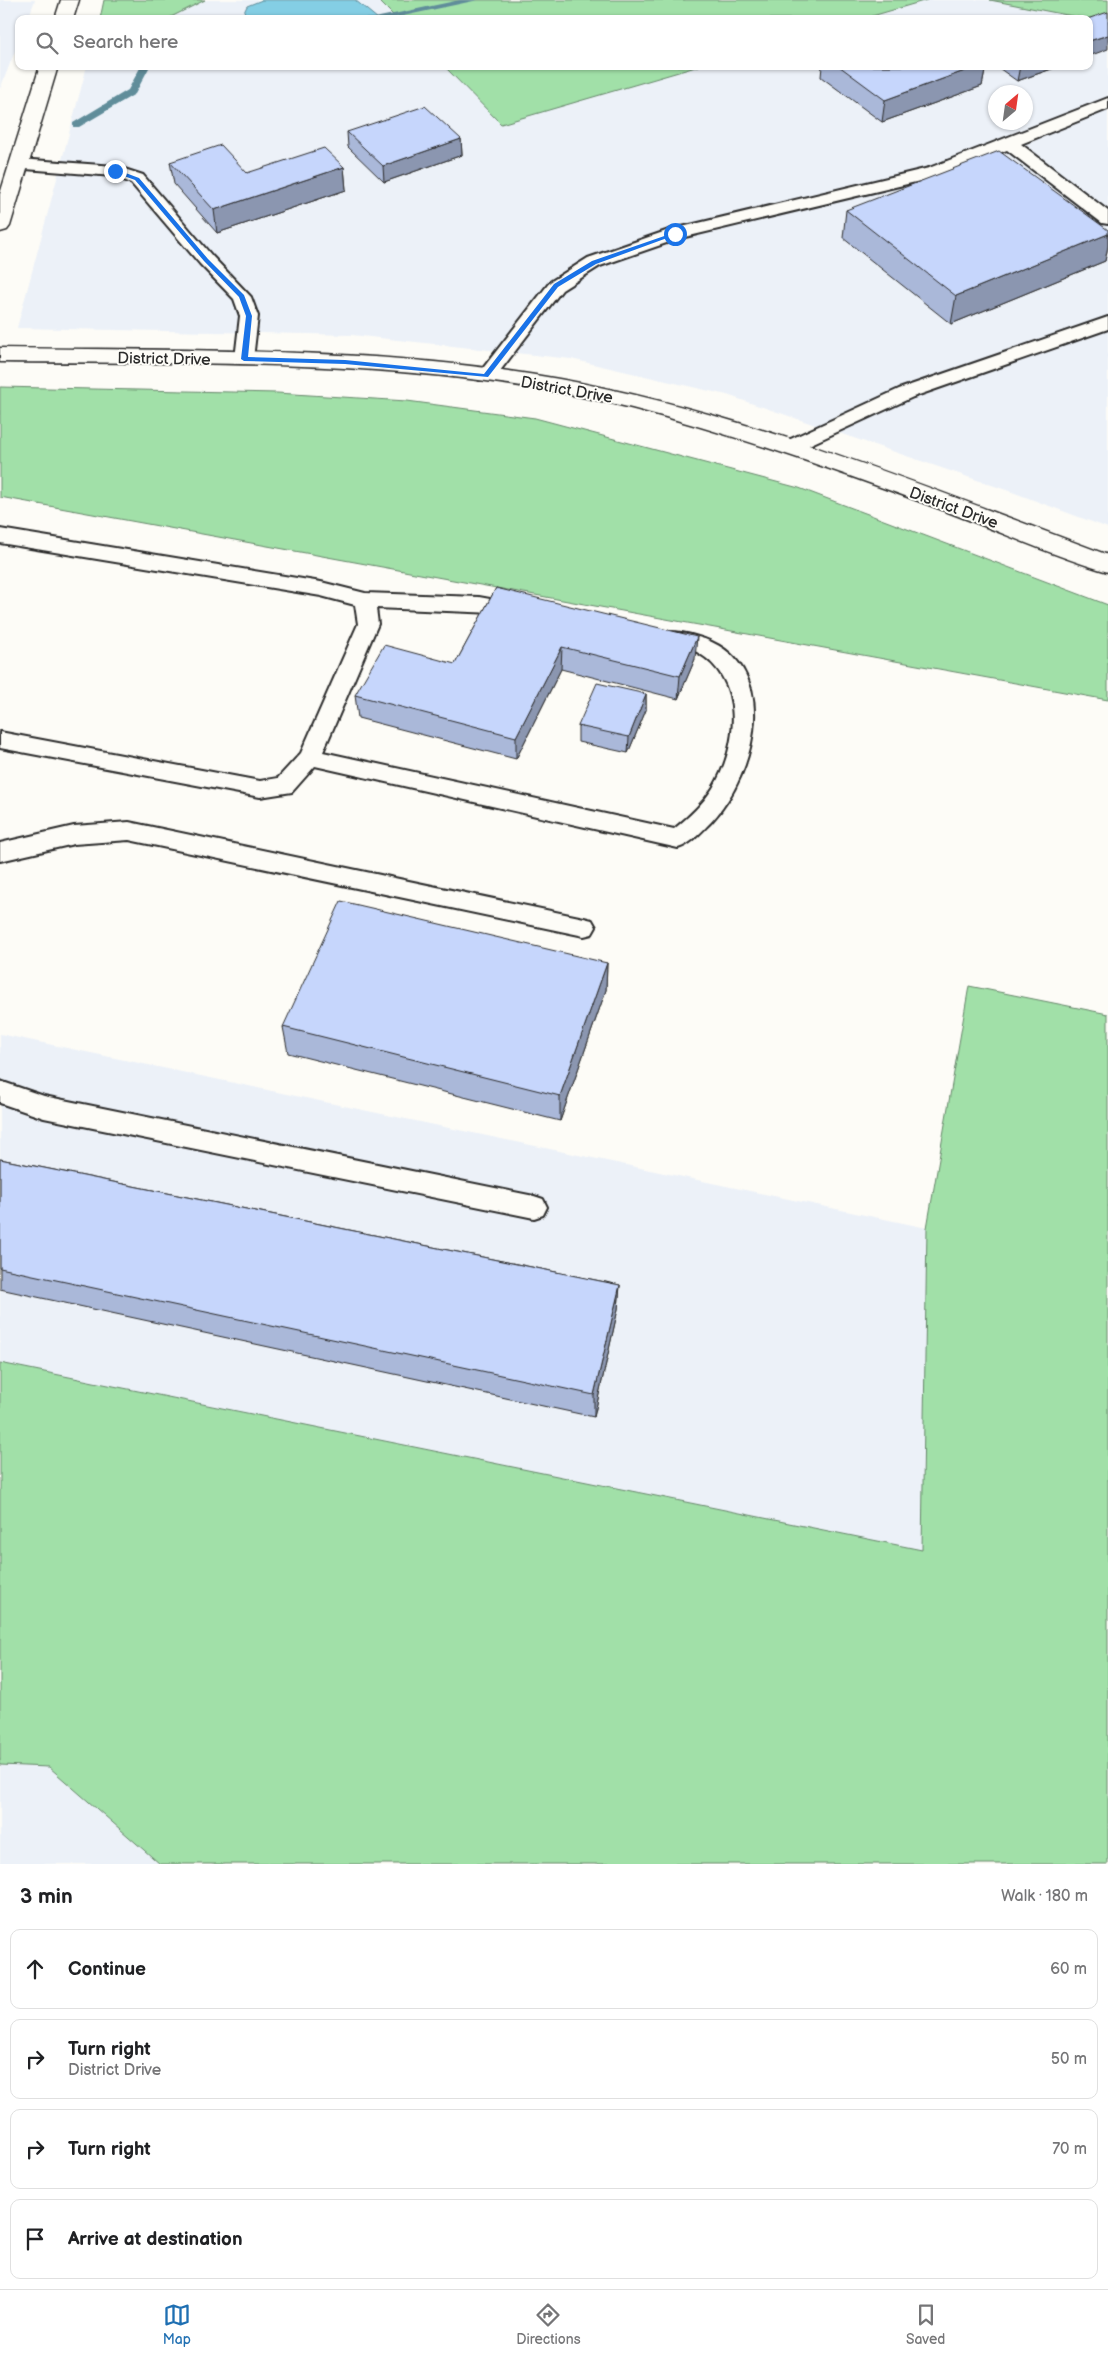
<!DOCTYPE html>
<html lang="en">
<head>
<meta charset="utf-8">
<style>
	:root { --surface:#fff; --page:#f6f6f6; --text:#202124; --muted:#757577; --line:#e0e0e0; --accent:#1f6fb2 }
	body { margin:0; font-family:"Balsamiq Sans",sans-serif; background:var(--page); color:var(--text) }
	.compass { position:absolute; left:988px; top:85px; width:45px; height:45px; border-radius:50%; background:var(--surface); box-shadow:0 1px 4px #0004; rotate:29deg }
	.stop { position:absolute; width:15px; height:15px; margin:-11px; border:4px solid #1a73e8; border-radius:50%; background:#fff }
	.stop.end { background:#1a73e8; border-color:#fff; box-shadow:0 1px 5px #0008 }
	.list { margin:0; padding:0; list-style:none }
	h2 { display:flex; justify-content:space-between; align-items:center; height:65px; margin:0; padding:0 20px; font-size:21px }
	h2 small { font-size:16px; font-weight:400; color:var(--muted) }
	.list li { display:grid; grid-template-columns:32px 1fr auto; gap:15px; align-items:center; box-sizing:border-box; height:80px; margin:0 10px 10px; padding:0 10px; border:1px solid var(--line); border-radius:10px }
	.list b { display:block; font-size:19px; white-space:nowrap }
	.list p { margin:0; font-size:16px; white-space:nowrap; color:var(--muted) }
	.list em { font-size:16px; font-style:normal; color:var(--muted) }
	.icon { flex:none; width:28px; height:28px; fill:none; stroke:currentColor; stroke-width:2; stroke-linecap:round; stroke-linejoin:round }
	.map { position:relative; flex:none; width:1108px; height:1864px; overflow:hidden }
	.search { position:absolute; background:var(--surface); box-shadow:0 1px 4px #0004; left:15px; right:15px; top:15px; height:55px; display:flex; align-items:center; gap:12px; box-sizing:border-box; padding:0 18px; border-radius:10px; color:var(--muted); font-size:19px }
	.sheet { height:425px; background:var(--surface) }
	nav { display:flex; justify-content:space-around; align-items:center; box-sizing:border-box; height:70px; border-top:1px solid var(--line); background:var(--surface); font-size:14px; color:var(--muted) }
	nav a { display:grid; justify-items:center; gap:2px }
	nav .on { color:var(--accent) }
	.map>svg:first-child { display:block }
</style>
</head>
<body>
<div class="map">
<svg width="1108" height="1864" viewBox="0 0 1108 1864">
	<rect width="100%" height="100%" fill="#fdfcf7"/>
	<filter id="ink" filterUnits="userSpaceOnUse"><feTurbulence type="fractalNoise" baseFrequency=".02" numOctaves="2"/><feDisplacementMap in="SourceGraphic" scale="10" xChannelSelector="R" yChannelSelector="G"/><feConvolveMatrix kernelMatrix="1 2 1 2 8 2 1 2 1" color-interpolation-filters="sRGB"/></filter>
	<g filter="url(#ink)">
		<g fill="#ecf1f8" fill-rule="evenodd">
			<path d="M0,0h35l-7,19h-9v22l-19,48z"/>
			<path d="M205,0h173l19,19h-230z"/>
			<path d="M927,0h63l96,19h-224z"/>
			<path d="M1089,19l19,4v505l-96,-36 -285,-97 -156,-36 -219,-24 -335,-7 70,-262h357l57,58 198,-58h390zM996,92h30v30h-30z"/>
			<path d="M0,1034l927,194 -5,322 -922,-187z"/>
			<path d="M0,1765l49,2 111,97h-160z"/>
		</g>
		<g fill="#a1e0a8" stroke="#66866a">
			<path d="M104,0h101l-38,19h-67z"/>
			<path d="M378,0h549l-65,19h-465z"/>
			<path d="M990,0h118v23z"/>
			<path d="M444,66h255l-198,58z"/>
			<path d="M0,387l277,6 130,8 128,17 264,70 309,117v95l-1108,-203z"/>
			<path d="M969,986l139,28v850h-948l-111,-97 -49,-2v-402l922,187 5,-322z"/>
		</g>
		<path fill="#84cee4" stroke="#608d9a" d="M262,0h93l23,19h-137l6,-13z"/>
		<g fill="none" stroke-linecap="round" stroke-linejoin="round">
			<g fill="#608d9a" fill-rule="evenodd">
				<path d="M460,0h18l-89,19h-19z"/>
				<path d="M141,66h9l-15,28 -56,33h-6v-4l55,-33z"/>
			</g>
			<defs>
				<g id="lane">
					<path d="M1108,98v11l-87,35 87,67v13l-6,-1 -95,-73 -66,26 -260,62 -81,28 -38,24 -69,90h-14l-2,-4 73,-94 38,-24 81,-28 260,-62z"/>
					<path d="M19,159l96,7 28,9 69,81 39,41 7,19 -5,43 -2,4h-14l-2,-4 5,-43 -6,-17 -34,-35 -69,-81 -18,-7 -100,-8 -2,-4 2,-4z"/>
					<path d="M1108,317v12l-195,68 -117,54 -7,2 -7,-2 -3,-4 3,-4 117,-54z"/>
					<path d="M0,529l321,53 44,11 114,4 22,4 3,5 -3,5 -7,2 -118,-5 2,16 -55,128 351,77c15,-12 29,-25 39,-41 25,-42 33,-108 -16,-136 -11,-6 -28,-4 -40,-8l-4,-5 4,-5c12,-4 28,-1 41,3 86,24 59,137 13,185 -10,10 -20,22 -33,26l-363,-82 -23,26 -32,5 -260,-49v-16l260,49 18,-3 23,-25 57,-129 -3,-19 -34,-9 -321,-53z"/>
					<path d="M129,822l455,96 8,2 4,7 -4,7 -8,2 -455,-96 -55,4 -74,17v-18l74,-17z"/>
					<path d="M0,1081l44,15 490,100 9,3 4,8 -4,8 -9,3 -490,-100 -44,-15z"/>
				</g>
				<g id="street">
					<path d="M61,0h18l-6,19h-18z"/>
					<path d="M40,66h18l-48,160 -3,4 -7,2v-38z"/>
					<path d="M0,348c186,3 375,-2 559,31 189,34 369,109 549,176v17c-53,-15 -104,-39 -155,-58 -106,-40 -212,-78 -321,-106 -206,-51 -422,-44 -632,-46z"/>
				</g>
			</defs>
			<use href="#lane" stroke="#2b2b2b" stroke-width="4"/>
			<use href="#street" stroke="#2b2b2b" stroke-width="3"/>
			<use href="#lane" fill="#fdfcf7" fill-rule="evenodd"/>
			<use href="#street" fill="#fdfcf7" fill-rule="evenodd"/>
		</g>
		<g fill="#aab8d9" stroke="#2b2b2b">
			<path d="M822,66h164l-4,20 -100,36 -61,-45z"/>
			<path d="M996,66h64l-43,15z"/>
			<path d="M347,132l114,7 1,16 -78,27 -36,-35z"/>
			<path d="M170,162l77,11 97,-6 2,23 -129,43 -43,-49z"/>
			<path d="M846,210l262,20v16l-3,15 -154,63 -108,-86z"/>
			<path d="M496,588l199,71 -17,40 -117,-30 -45,90 -158,-41 -3,-23 100,-31z"/>
			<path d="M646,694v16l-18,43 -50,-11v-16z"/>
			<path d="M607,963l-1,27 -46,131 -272,-68 -5,-26z"/>
			<path d="M0,1159l620,126 -2,24 -24,108 -594,-128z"/>
		</g>
		<g fill="#8b96b0" stroke="#2b2b2b">
			<path d="M1108,35v14l-19,7v-15z"/>
			<path d="M978,66h8l-4,20 -100,36 3,-22z"/>
			<path d="M1020,66h40l-43,15z"/>
			<path d="M461,139l1,16 -78,27 -1,-16z"/>
			<path d="M344,167l2,23 -129,43 -3,-23z"/>
			<path d="M1108,234v12l-3,15 -154,63 5,-28z"/>
			<path d="M697,637l-2,22 -17,40 2,-23z"/>
			<path d="M562,647l-1,22 -45,90v-22z"/>
			<path d="M646,694v16l-18,43 1,-16z"/>
			<path d="M607,963l-1,27 -46,131v-25z"/>
			<path d="M620,1285l-2,24 -24,108v-22z"/>
		</g>
		<g fill="#c6d6fc" stroke="#2b2b2b">
			<path d="M1108,12v23l-19,6v-22h-2z"/>
			<path d="M839,66h139l-93,34z"/>
			<path d="M425,106l36,33 -78,27 -36,-34z"/>
			<path d="M221,145l26,28 77,-25 20,19 -130,43 -44,-48z"/>
			<path d="M999,151l109,79v4l-152,62 -110,-86z"/>
			<path d="M496,588l201,49 -17,39 -118,-29 -46,90 -161,-42 29,-50 71,19z"/>
			<path d="M597,683l49,11 -17,43 -51,-11z"/>
			<path d="M341,901l266,62 -47,133 -277,-69z"/>
			<path d="M0,1159l620,126 -26,110 -594,-127z"/>
		</g>
	</g>
	<path fill="#1a73e8" d="M115,169l24,9 69,81 36,36 8,21 -4,41 97,3 139,14 70,-90 38,-23 81,-28 5,1 -82,30 -38,23 -70,90 -143,-13 -101,-3 -3,-2 5,-43 -7,-19 -35,-36 -69,-81 -22,-8z"/>
	<g text-anchor="middle" stroke-width="4" stroke-linejoin="round" paint-order="stroke">
		<g font-size="16" fill="#2b2b2b" stroke="#fdfcf7">
			<text transform="translate(164 358) rotate(1)" y="6">District Drive</text>
			<text transform="translate(567 389) rotate(10)" y="6">District Drive</text>
			<text transform="translate(954 507) rotate(20)" y="6">District Drive</text>
		</g>
	</g>
</svg>
<svg class="compass" viewBox="-18 -18 36 36"><path d="M0-13l5 13h-10z" fill="#e53935"/><path d="M0 13l5-13h-10z" fill="#757577"/></svg>
<div class="stop" style="left:675px;top:234px"></div>
<div class="stop end" style="left:115px;top:171px"></div>
<div class="search"><svg class="icon" aria-label="search" viewBox="0 0 24 24"><circle cx="10" cy="10" r="6"/><path d="M15 15l6 6"/></svg>Search here</div>
</div>
<section class="sheet">
<h2>3 min<small>Walk · 180 m</small></h2>
<ul class="list">
<li><svg class="icon" aria-label="ahead" viewBox="0 0 24 24"><path d="M12 20V5M6 11l6-6 6 6"/></svg><div><b>Continue</b></div><em>60 m</em></li>
<li><svg class="icon" aria-label="right" viewBox="0 0 24 24"><path d="M7 20v-9h11M14 6l5 5-5 5"/></svg><div><b>Turn right</b><p>District Drive</p></div><em>50 m</em></li>
<li><svg class="icon" aria-label="right" viewBox="0 0 24 24"><path d="M7 20v-9h11M14 6l5 5-5 5"/></svg><div><b>Turn right</b></div><em>70 m</em></li>
<li><svg class="icon" aria-label="arrive" viewBox="0 0 24 24"><path d="M6 21V4h12l-3 4 3 4H6"/></svg><div><b>Arrive at destination</b></div></li>
</ul>
</section>
<nav>
<a class="on"><svg class="icon" aria-label="map" viewBox="0 0 24 24"><path d="M3 6l6-2 6 2 6-2v14l-6 2-6-2-6 2zM9 4v14M15 6v14"/></svg>Map</a>
<a><svg class="icon" aria-label="directions" viewBox="0 0 24 24"><path d="M12 3l9 9-9 9-9-9zM9 14v-3h6M13 9l2 2-2 2"/></svg>Directions</a>
<a><svg class="icon" aria-label="saved" viewBox="0 0 24 24"><path d="M7 4h10v16l-5-4-5 4z"/></svg>Saved</a>
</nav>
</body>
</html>
